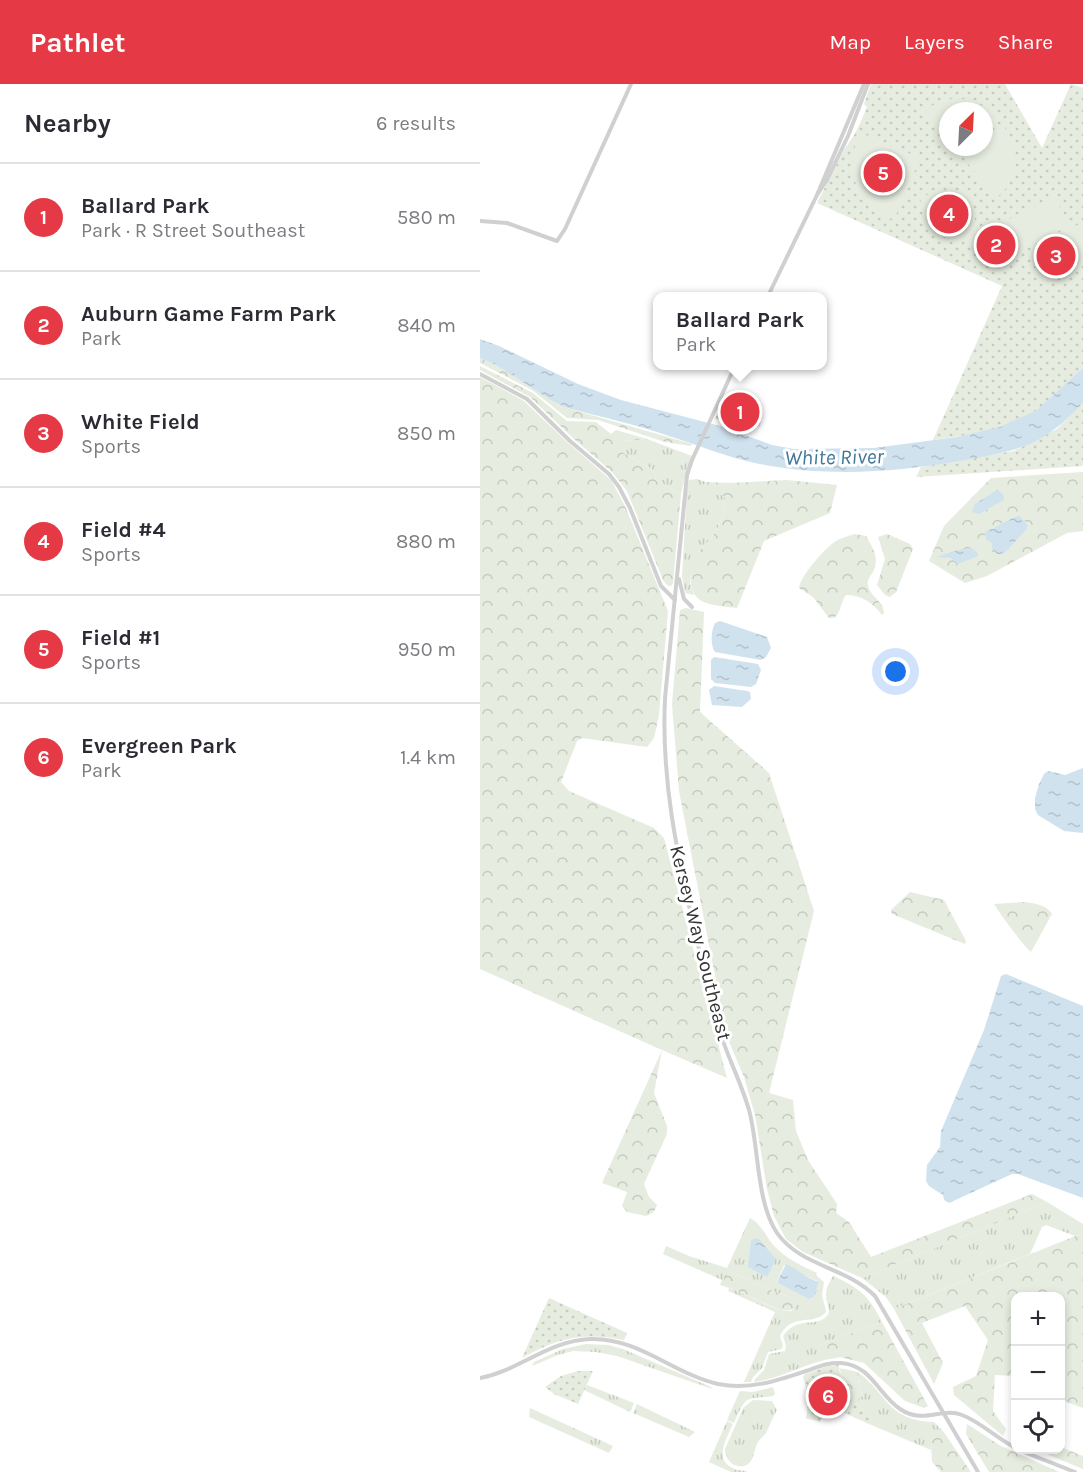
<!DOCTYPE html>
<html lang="en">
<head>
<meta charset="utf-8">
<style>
	:root { --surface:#fff; --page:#f7f7f7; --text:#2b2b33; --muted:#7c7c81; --line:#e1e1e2; --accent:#e63946 }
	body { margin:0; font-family:Karla,sans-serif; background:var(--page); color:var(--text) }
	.controls { position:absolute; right:18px; bottom:18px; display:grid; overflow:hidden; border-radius:12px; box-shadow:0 3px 9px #0003 }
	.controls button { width:54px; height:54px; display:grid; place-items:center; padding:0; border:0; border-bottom:2px solid var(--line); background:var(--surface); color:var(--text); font:30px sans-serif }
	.compass { position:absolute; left:459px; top:18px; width:54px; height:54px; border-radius:50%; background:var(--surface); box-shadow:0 3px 9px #0003; rotate:24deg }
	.you { position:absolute; left:416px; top:588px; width:21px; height:21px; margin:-15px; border:4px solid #fff; border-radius:50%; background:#1a73e8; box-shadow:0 0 0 9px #1a73e833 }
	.badge { display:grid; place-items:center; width:39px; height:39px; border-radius:50%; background:var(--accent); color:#fff; font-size:20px; font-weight:700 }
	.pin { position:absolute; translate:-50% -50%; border:3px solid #fff; box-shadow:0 2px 6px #0006 }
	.popup { position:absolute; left:173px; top:208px; width:174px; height:78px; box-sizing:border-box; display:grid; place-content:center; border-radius:12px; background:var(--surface); filter:drop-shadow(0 2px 4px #0005); font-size:20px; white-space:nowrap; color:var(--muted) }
	.popup b { font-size:22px; color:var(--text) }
	.popup::after { content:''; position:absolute; left:50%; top:100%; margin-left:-12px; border:12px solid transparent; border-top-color:var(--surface) }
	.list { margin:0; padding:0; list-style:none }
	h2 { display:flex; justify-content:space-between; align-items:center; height:78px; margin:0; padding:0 24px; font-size:26px }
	h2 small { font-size:20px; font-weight:400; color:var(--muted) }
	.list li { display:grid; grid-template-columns:39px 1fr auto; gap:18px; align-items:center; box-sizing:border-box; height:108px; padding:0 24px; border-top:2px solid var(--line) }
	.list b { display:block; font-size:22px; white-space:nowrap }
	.list p { margin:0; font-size:20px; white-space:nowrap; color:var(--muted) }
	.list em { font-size:20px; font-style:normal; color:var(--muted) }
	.icon { flex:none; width:33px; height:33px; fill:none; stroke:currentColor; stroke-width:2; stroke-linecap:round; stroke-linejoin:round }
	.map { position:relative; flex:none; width:603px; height:1388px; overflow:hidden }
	header { display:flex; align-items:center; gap:36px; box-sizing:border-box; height:84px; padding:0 30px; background:var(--accent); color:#fff }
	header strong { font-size:28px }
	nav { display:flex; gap:33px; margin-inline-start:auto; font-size:21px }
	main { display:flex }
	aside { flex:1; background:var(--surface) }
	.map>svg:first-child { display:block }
</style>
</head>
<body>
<header>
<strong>Pathlet</strong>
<nav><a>Map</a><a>Layers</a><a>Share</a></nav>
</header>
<main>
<aside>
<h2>Nearby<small>6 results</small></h2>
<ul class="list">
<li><span class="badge">1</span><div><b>Ballard Park</b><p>Park · R Street Southeast</p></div><em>580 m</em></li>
<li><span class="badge">2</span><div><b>Auburn Game Farm Park</b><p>Park</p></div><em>840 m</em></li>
<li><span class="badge">3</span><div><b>White Field</b><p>Sports</p></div><em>850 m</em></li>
<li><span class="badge">4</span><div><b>Field #4</b><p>Sports</p></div><em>880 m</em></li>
<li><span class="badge">5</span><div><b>Field #1</b><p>Sports</p></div><em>950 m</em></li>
<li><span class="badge">6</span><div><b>Evergreen Park</b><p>Park</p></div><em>1.4 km</em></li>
</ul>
</aside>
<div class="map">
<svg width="603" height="1388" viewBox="0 0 603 1388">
	<defs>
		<pattern id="grass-tufts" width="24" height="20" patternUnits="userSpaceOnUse" patternTransform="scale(1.5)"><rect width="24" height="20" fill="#e6ecdf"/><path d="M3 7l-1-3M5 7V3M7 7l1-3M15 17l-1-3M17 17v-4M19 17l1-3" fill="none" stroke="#c6cbc0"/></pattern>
		<pattern id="forest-crowns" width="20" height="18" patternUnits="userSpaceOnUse" patternTransform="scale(1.5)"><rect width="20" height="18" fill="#e6ecdf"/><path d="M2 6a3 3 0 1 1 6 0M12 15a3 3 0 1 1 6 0" fill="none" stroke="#c6cbc0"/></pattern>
		<pattern id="park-dots" width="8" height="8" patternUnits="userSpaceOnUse" patternTransform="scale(1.5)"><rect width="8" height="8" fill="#e6ecdf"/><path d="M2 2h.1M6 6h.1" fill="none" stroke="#c6cbc0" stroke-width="1.8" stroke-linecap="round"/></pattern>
		<pattern id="water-ripples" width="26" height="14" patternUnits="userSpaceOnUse" patternTransform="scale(1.5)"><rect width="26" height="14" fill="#cfe2ee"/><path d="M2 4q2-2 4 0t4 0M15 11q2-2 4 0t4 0" fill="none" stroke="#b2c2cd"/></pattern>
	</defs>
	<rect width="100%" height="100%" fill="#fff"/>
	<g fill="url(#grass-tufts)" fill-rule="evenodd">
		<path d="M167,355l45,17 -6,17 -5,21 -25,-14 -2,-8 -4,-4 -30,-17 -2,-4 7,-6z"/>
		<path d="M217,395l9,3 -1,3 20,12c0,28 -14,44 -35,62v24l4,12 -9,-2 -3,-17 5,-85 2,-11z"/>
		<path d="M567,1118l36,22v9l-8,3 -29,-11 -4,2 -12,27 -136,55 -8,-12 -24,-19z"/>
		<path d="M270,1134c12,6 16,20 25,29 12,12 27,19 42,26l-1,2 8,7 -2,13 4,17c-11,14 -35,0 -46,24l3,9 -1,4 -14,3 -6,16 -9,9 -2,5h-7l31,-70 -47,-21 1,-3 -9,-3 2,-5 -59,-26 3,-8 23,10 38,12zM304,1181l35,17 -6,16 -2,1 -34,-17zM251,1188l39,18 26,9 -4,12 -13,-1 -53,-24z"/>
		<path d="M353,1192c27,12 36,20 49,46l-63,23 3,12h18c-6,2 -13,2 -19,4 -23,6 -43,18 -67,21l1,-3 9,-9 5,-16 16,-3 1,-5 -3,-10c14,-20 33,-9 43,-19 7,-7 -1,-15 0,-23 0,-6 4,-13 7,-18z"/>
		<path d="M106,1260l22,1 15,4 88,38 1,2 -95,-33 -21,-4 -23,-1 -15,4 -26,11 2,-4 29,-13z"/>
		<path d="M378,1288c31,24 29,48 76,50l9,9 -12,9v10l-62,-26 3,-6 -17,-14 7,-8z"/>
		<path d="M107,1301l47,18 -4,9 -46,-22z"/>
		<path d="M293,1303l2,7 -2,2c-29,4 -26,-2 -39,27l-7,-3 13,-29 13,1z"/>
		<path d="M273,1316l19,1 5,9c-4,7 -7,14 -10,21 -2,5 -6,6 -9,11 -5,8 -3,30 -24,23 -6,-4 -9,-9 -9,-16l18,-41z"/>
		<path d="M157,1320l58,28 -6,5 -56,-24z"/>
		<path d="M50,1324l83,38 -4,7 -80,-36z"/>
		<path d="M247,1337l6,3c-6,14 -21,36 2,45 5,2 9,1 13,3h-17l-22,-10z"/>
	</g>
	<g fill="url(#forest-crowns)" fill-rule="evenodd">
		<path d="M0,274c31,12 56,37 87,50l125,36 -1,2 -26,-4 -67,-22 -31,-2 -35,-28 -52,-27z"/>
		<path d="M0,282l53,27 34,28 29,1 15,12 5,-4 31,9 -22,2 -6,6 1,4 30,17 4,4 2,8 25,14 -8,89 -2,3h-3l-5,-6 -36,-89 -15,-19 -38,-33 -44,-42 -50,-27z"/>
		<path d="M0,293l44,24 42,40 45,39 14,26 43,105 -9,104 -5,23 -7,9 -65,-9 -5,3 -16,41 8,9 85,37 10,10 63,240 -65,-28 -8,43 13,33v8l-23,50 5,13 8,8 -3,7 -8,4 -19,-4 -5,-6 5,-14 -25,-9 60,-133 -182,-81z"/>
		<path d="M603,388v59l-16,2 -80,43 -22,7 -36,-22 15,-35 47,-48zM539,431l9,10 -1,4 -23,25 -12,-6v-5l-7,-7 2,-6 6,-1 3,-3z"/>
		<path d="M307,396l50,5 -7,28 -66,28 -27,67c-41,-5 -48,-5 -47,-49 21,-18 35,-34 35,-62l-21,-12 2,-3 25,1z"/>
		<path d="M375,450l11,2c7,12 14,23 7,36 -3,4 -6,8 -5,13 1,11 16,16 16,28l-2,2c-9,-12 -20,-20 -36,-20 -6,8 -5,18 -12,23h-5l-16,-21 -14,-9c2,-13 24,-37 34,-45 7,-5 15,-7 22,-9z"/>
		<path d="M407,450l23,10 3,5 -17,43 -6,5 -5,-2 -8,-10 8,-26 -7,-22z"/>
		<path d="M206,524l18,4 -4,100 69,61 45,138 -45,182 24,7 3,31 12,29 29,44 -1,9 13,9 22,35 161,-63 15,8 -185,76 -59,-26 -17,-13 -12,-23 -7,-27 -12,-74 -11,-38 -17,-40 -48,-246 -7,-87 8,-94z"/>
		<path d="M430,808l34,8 22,41 -1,3 -73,-30 -1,-3 1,-2z"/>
		<path d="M544,818c9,1 23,3 28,12l-21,38c-5,-3 -34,-42 -37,-48z"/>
		<path d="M603,1149v175l-22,-8 -1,-104h-44l-1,80 -20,-1 -2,36 13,18 -3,7 -49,-41 -1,-8 23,-11 12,-36 -23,-34 -43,17 21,40 -9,21 -40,-75z"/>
		<path d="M251,1188l39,18 26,9 1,1 -2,10h-15l-54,-24 -2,-5 4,-8z"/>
		<path d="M402,1238l46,84 -4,2 -19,-7 -41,-38 -24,-6 -18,1 -3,-13z"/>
		<path d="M359,1284l19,4 4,24 -7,8 -7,-6v-6l-5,-2v-14z"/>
		<path d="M487,1340l34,22 58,26h-70l-23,-38z"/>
		<path d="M463,1347l28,41h-30l-9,-10 -1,-22z"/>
		<path d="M581,1363l22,9v13l-46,-19h23z"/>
	</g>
	<g fill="url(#park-dots)" fill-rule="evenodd">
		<path d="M391,0h134l37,64 29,-64 12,4v280c-14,14 -28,29 -44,41 -31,21 -70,26 -106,31l69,-154 -185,-83 28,-55c10,-12 16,-26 22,-41l-3,-3zM468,27h36v36h-36z"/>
		<path d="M245,314l25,11 12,1 -2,17 -45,-8z"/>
		<path d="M603,319v63l-167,11 5,-10 93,-16 43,-22z"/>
		<path d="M69,1214l78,35 -3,7c-41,-8 -66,-2 -102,18z"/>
		<path d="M359,1281v5l4,6v14l6,3 -1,5 24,20 -3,6 -38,-17 -4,2 -7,13 -14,-4 3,-20 -6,-21 2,-3 23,-8z"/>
		<path d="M98,1287h15l-15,33 -24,-10 -9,-7 16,-11z"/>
	</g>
	<g fill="#e6ecdf">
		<path d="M471,15c19,-2 33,5 45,19l-12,10v-17h-36v29l-24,-28 9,-7z"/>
		<path d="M523,41c18,24 18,54 -7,73l-31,-38 1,-3 11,-10h7v-6z"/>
		<path d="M379,48l59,25 1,4 -25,59c-42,-18 -48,-48 -35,-88z"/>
		<path d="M485,105l6,2 7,50c-34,4 -55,-11 -58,-45z"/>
		<path d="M574,112l16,29 -54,29 -16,-30z"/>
		<path d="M601,139l2,4v34l-39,21 -17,-30z"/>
	</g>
	<g fill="url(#water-ripples)">
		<path d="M0,255l19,7 79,38 43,16 99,26 52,19 22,4 80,-1 83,-11 43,-10 37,-17 46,-42v35c-43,46 -65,47 -124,58 -67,12 -137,16 -204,2 -28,-6 -55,-17 -83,-26 -34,-12 -70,-20 -105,-29 -31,-13 -56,-38 -87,-50z"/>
		<path d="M517,406l6,4 1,6 -25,14 -7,-2 3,-8z"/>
		<path d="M539,431l9,10 -1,4 -23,25h-7l-5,-6v-5l-6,-4 -1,-7 4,-3h4l3,-3z"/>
		<path d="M491,464l6,4 1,4 -20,8 -7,-6 -15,-1c13,-4 22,-8 35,-9z"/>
		<path d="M240,537l47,16 4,11 -5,9 -5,3 -46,-8c-5,-7 -4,-22 0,-29z"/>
		<path d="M234,573l44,7 3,6 -5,14 -5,3 -36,-4 -4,-4v-19z"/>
		<path d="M234,602l33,5 3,1 1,7 -9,8 -30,-2 -3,-15z"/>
		<path d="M603,684v65l-19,-2 -26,-16 -3,-6v-11l4,-14 5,-10 4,-3 17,4z"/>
		<path d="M526,890l77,32v192l-65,-24h-6l-63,29 -5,-3 -1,-5 -14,-9 -3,-5 1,-16 13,-18 1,-16 43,-101 17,-54z"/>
		<path d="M278,1154l18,21 -9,18 -19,-10 3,-27z"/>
		<path d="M306,1180c12,5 20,14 33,18l-6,16 -4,1 -31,-16v-3z"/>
	</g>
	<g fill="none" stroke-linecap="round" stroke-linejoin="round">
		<g stroke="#d0d0d0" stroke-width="4">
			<path d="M337,111l10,-15 21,-44 20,-52"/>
			<path d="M0,137l27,2 50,18 8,-12 66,-145"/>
			<path d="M288,212l49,-101 47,-111"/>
			<path d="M255,282l-43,94 -5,15 -22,223c-4,82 12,155 30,234 8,32 14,65 24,97 8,27 22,53 30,81 10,36 7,92 28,123 24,34 70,34 98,63l103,176"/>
			<path d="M0,290l47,25 43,42 39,33 10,13 11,21 31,78 14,14"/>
			<path d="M199,495l5,20 8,8"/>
			<path d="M0,1294c41,-8 67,-37 110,-39 47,-2 84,35 128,45 32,6 58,-3 88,-13 12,-4 22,-9 35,-8 30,2 37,31 59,46 24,16 41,-2 62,6 19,7 35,24 54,33"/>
			<path d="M539,1366l56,22"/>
		</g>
	</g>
	<g text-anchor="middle" stroke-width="6" stroke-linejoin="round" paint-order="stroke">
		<g font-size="20" fill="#333" stroke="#fff">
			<text transform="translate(221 859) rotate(76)" y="7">Kersey Way Southeast</text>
		</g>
		<g font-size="21" font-style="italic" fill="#3f7597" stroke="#fff">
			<text transform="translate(354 373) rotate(-1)" y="7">White River</text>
		</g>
	</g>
</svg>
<div class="controls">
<button>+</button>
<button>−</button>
<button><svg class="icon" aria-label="locate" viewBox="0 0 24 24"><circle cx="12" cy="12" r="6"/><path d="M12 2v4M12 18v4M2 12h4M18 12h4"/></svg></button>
</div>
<svg class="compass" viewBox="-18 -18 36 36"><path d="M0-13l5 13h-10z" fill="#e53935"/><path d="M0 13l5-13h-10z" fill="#7c7c81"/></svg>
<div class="you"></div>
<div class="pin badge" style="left:260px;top:328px">1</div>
<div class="popup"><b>Ballard Park</b>Park</div>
<div class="pin badge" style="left:516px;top:161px">2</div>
<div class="pin badge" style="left:576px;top:172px">3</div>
<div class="pin badge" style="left:469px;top:130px">4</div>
<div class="pin badge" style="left:403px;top:89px">5</div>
<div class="pin badge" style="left:348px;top:1312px">6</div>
</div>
</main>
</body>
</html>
